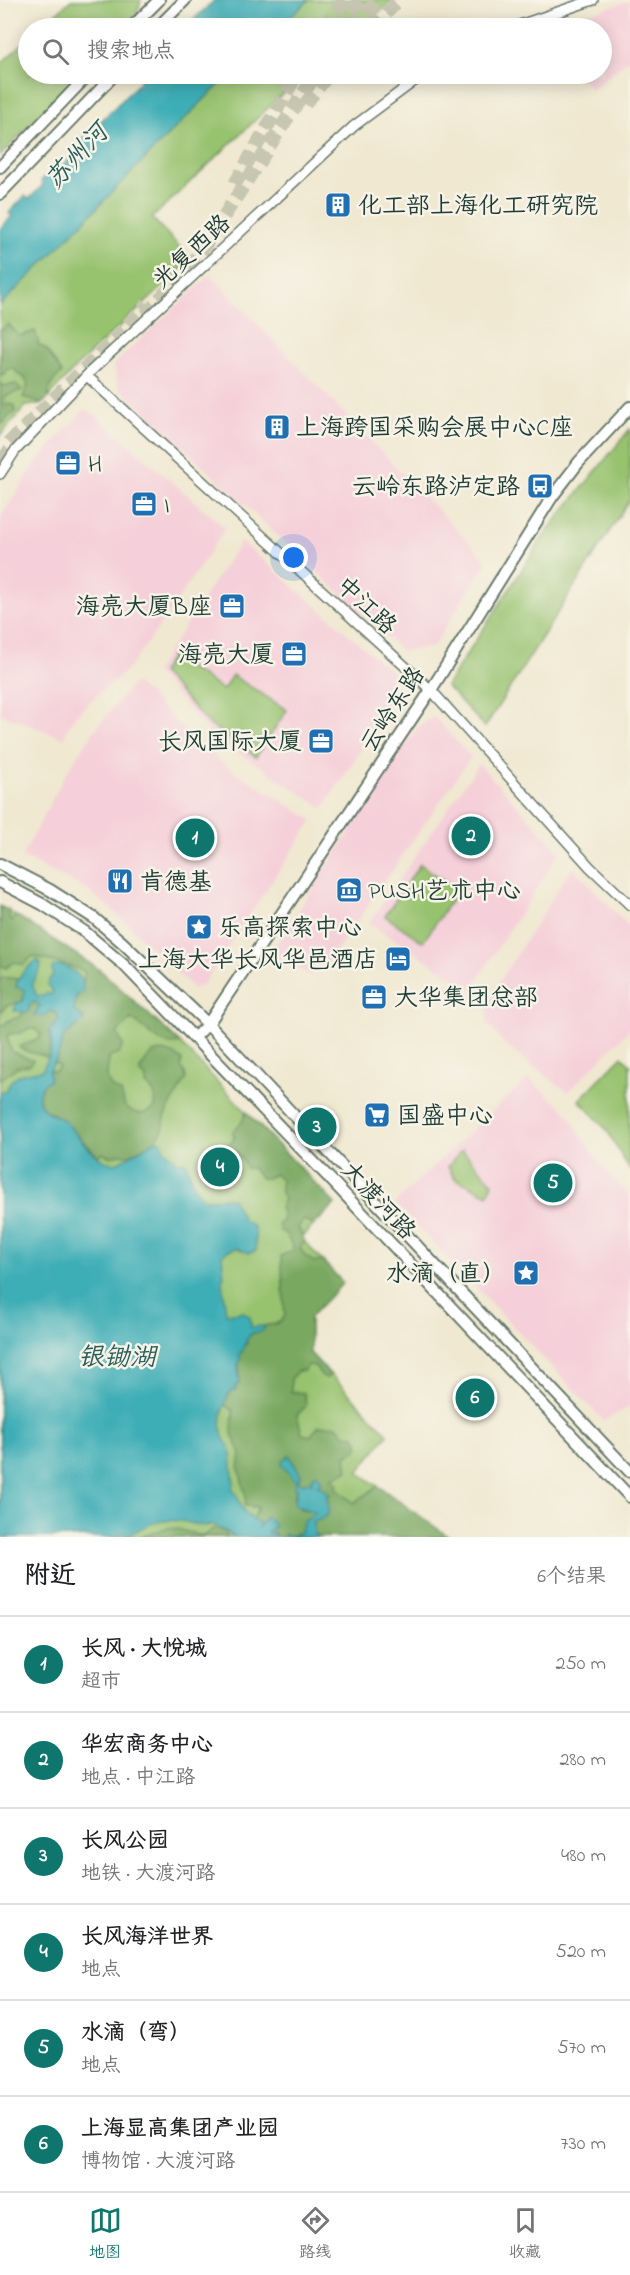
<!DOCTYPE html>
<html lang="zh">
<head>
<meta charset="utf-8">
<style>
	:root { --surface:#fff; --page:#f6f6f6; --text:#202124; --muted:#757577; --line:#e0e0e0; --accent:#0f766e }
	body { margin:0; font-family:"Indie Flower","LXGW WenKai TC",sans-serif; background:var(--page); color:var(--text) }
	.you { position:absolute; left:294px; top:558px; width:21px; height:21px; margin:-15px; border:4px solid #fff; border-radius:50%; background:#1a73e8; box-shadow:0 0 0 9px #1a73e833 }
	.badge { display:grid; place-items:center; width:39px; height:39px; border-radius:50%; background:var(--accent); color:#fff; font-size:20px; font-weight:700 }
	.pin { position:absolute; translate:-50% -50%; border:3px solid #fff; box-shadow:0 2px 6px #0006 }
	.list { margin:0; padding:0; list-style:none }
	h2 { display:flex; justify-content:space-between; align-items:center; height:78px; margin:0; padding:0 24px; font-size:26px }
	h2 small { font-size:20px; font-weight:400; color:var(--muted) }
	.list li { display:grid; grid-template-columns:39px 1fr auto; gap:18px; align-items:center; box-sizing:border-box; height:96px; padding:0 24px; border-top:2px solid var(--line) }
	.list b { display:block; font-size:22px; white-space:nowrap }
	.list p { margin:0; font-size:20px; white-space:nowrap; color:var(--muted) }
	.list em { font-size:20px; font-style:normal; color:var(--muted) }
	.icon { flex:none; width:33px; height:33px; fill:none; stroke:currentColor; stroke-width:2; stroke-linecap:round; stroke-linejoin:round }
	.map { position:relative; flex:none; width:630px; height:1537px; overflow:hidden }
	.search { position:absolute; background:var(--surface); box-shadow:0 3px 15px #0003; left:18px; right:18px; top:18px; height:66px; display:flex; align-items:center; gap:15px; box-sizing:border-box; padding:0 21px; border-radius:33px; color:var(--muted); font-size:22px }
	.sheet { height:654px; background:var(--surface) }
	nav { display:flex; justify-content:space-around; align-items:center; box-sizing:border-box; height:84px; border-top:2px solid var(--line); background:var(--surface); font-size:16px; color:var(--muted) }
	nav a { display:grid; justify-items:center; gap:3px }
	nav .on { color:var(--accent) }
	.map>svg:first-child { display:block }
</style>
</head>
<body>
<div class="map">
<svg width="630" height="1537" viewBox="0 0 630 1537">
	<rect width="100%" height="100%" fill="#f7f3e8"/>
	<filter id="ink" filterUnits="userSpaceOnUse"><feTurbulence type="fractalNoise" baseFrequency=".0167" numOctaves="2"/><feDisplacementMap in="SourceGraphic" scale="12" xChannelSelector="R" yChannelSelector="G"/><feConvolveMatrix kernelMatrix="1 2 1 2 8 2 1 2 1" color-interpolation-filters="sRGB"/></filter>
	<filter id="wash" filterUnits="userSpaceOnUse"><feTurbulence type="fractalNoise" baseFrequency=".008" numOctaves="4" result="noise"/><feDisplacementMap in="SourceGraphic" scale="24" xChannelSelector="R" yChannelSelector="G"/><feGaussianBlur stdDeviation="1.35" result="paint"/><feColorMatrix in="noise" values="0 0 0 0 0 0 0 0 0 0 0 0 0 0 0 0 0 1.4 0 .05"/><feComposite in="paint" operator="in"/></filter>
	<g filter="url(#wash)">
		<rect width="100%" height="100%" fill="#f0e8d0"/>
		<g fill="#f5cfd9">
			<path d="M630,1v61l-2,-2 -37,30 -13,-16h24v-46h-60z"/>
			<path d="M210,275l277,286 -54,86 -31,4 -283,-263 -6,-23z"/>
			<path d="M83,411h5l7,4 130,113 -52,79 -44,61 -31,26 -24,23 -11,21 -63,-25v-194l35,-55z"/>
			<path d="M241,541l151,131 2,27 -71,109 -111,-73 -57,-63z"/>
			<path d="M136,683l63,61 31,25 81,50 1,2 -108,162 -10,6 -81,-79 -27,-21 -64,-32 43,-82 29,-44 37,-45z"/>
			<path d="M434,717l37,40 -144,207 -17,11 -31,-16 -6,-9 144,-223z"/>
			<path d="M479,764l81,88 -89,137 -102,-66z"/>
			<path d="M572,867l58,61v101l-62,63 -62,-46 -19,-24 1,-22z"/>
			<path d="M528,1078l38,33 32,50 32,37v208l-26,15 -209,-218z"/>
		</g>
		<g fill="#97c26e" stroke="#5b8051" stroke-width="1.5">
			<path d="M71,0h70l-4,15 -14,13h-83z"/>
			<path d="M309,0h87l-39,28h-78z"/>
			<path d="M28,39v35h52l-80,82v-92z"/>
			<path d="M231,74h73l-152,144 40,42 -113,104 -37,40 -16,2 -26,30v-131c79,-75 151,-157 231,-231z"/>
			<path d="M630,429v70l-145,228 -39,-41 102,-156z"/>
			<path d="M171,656l52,34 9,-15 55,35 -31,47 -46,-32 -49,-52z"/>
			<path d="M420,864l38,26 -35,52 -38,-26z"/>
			<path d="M0,906l100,64 80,73 155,161 -34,34 42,45 -33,33v37l78,81 -30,38 91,65h-449z"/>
			<path d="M622,1056l8,8 -1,105 -23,-40 -27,-29z"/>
			<path d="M462,1150l31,33 -5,12 -34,-17 -6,-12z"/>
		</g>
		<g fill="#79a861" stroke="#4c724a" stroke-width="1.5">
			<path d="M8,324l12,12 15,-5 4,14 7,4 16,24 -7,6 -7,13 2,4 -8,8 -19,-7 5,-12 -4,-8 -6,-3 -4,-6 -6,1 -4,5 -4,1v-44z"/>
			<path d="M0,384l6,2 9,-2 7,6 -17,6 -1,8 10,1 2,7 -8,5 -4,6h-4z"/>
			<path d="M0,907l9,3v8l3,4 3,-6 4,1 81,53 80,73c-21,6 -32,-14 -49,-24l-14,14 6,12 -4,9 -9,3c-4,15 -7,29 11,35l4,15c11,8 18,9 30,1 1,-12 1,-16 -9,-23v-7l-7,-7c3,-4 7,-12 12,-16 8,-8 25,-1 31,5l-1,8 4,5 1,6 -20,34 -3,17 -7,10 -26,15 -11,-1 -8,3 -9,-4 -4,3 -37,-38 -19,-10 -4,-8 1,-7 9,-16 1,-6h7l3,-5 -4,-3 9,-27 20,-18 -10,-7 -1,-8 9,-16 3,-15c-17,-9 -34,-9 -52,-16l-10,9 -9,-3 -8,6 -6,-3z"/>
			<path d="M0,977l18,2 -2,8 9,3 -2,11 -17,5 -6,7z"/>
			<path d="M35,1002l5,4 -6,9 17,-4 6,3 2,6 -6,5 -5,33c-9,-6 -21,-3 -29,-11l19,-8 3,-4 -6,-6 -6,-1 -8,5 -12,1 -2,3 5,15 21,8 -4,5 -12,2 -17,13v-57l3,2 8,-6 8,-2 5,-5h3l3,-8z"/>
			<path d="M246,1112l89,92 -21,21 -10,-5 -6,7 7,15 -5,6 6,9 8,5 9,-1 20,22 -33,34v36l20,22 -3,3 -5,-2 -7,-10 -7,-1 -4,6h-7l-6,8v13l13,1 2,13 -9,9 5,19 8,2 9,-10c12,-1 20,-3 25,8l11,2 4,8 -2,6 -11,6 2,14 -16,9 6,5 -2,4 18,15 24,-17 71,51h-132l-3,-4v-12l9,-5 3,-16 4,-6 -17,-12 -11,2 -3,-2v-10l-6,-9 -8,6 12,13 -3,17 5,9 16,4 -16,22 -8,3 -6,-3 -1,3h-8l-1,-4 -6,1 -2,-2 3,-3h-11v-7h-4l-3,-3 6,-12 -13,-1 1,-9 -7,-28 2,-16 -9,-19 1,-24 -9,-5c2,-11 11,-15 15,-25 4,-13 -6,-20 5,-36l3,-1 -1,-3 6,-7 12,-4v-3l11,-2 6,-3 4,-5 -4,-60 13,-6 -8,-16 -6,-3 -2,-6 4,-4 1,-7 -3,-5 4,-10 -3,-6v-13l-6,-6 -8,4h-6l-9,-10h-6l-4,-9 -14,-14 6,-6 -1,-8 9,-9z"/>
			<path d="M167,1528c14,0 24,6 37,8l10,-8 13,5v4h-87z"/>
		</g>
		<g fill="#3cadb6" stroke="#2e7575" stroke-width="1.5">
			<path d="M215,0h94l-30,28h-95z"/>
			<path d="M140,74h91c-80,74 -152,156 -231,231v-76l12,-13 -3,-3 16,-17 4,3 14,-14 -2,-4 17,-17 3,3 15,-14 -3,-4 68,-68 -3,-5z"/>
			<path d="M37,960l4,4 -1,6 -8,14 5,12h7l3,-3 3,2 3,-3 -5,-6 1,-6 4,-4 -1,-8c9,-7 25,3 30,13 1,4 0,7 1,11l-7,4 -2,15 10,9 -20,16 -6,20 -9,15 1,9c-15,7 -15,25 -1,33 4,2 9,3 13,6 13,10 33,46 53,44 7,-1 33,-18 41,-23l6,2 1,6 15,14h8l8,26 10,11 28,-1 12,23 7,3 4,6 1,21 -7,2 -12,-5 -10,3 -5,4 2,22 -2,2 4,35 17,-2 7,5 1,10 13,-1v3l-3,3 -9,1 -6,7 1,4h-3l-1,7 -4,3 2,5c-7,7 0,17 -2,25l-5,3 2,3 -5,1c-10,13 -15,45 -1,56l4,37 -2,5c7,6 7,16 13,23 4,4 7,5 10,10h4v5l7,-10 8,7v4l-7,4 2,2 3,-2 4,5h-41l-22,-13c-12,5 -21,-2 -33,-3 -20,-3 -34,4 -51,14l-8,-2 -5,4h-116v-445h5l6,-11 7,-6 24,-5c7,-12 13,-25 7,-39l10,-11 -2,-6 -6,-3 -8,6 -9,-2 6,-9 -5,-4 -5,2 -2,8 -14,-1 2,-7 7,-3 2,-11 -9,-3c3,-13 11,-19 21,-27z"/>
			<path d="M289,1455l12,20 -3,3 1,4 3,2 8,-3 2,2 -1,-4 6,-6 5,9 -5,3 9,5 3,19 -2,7 -13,5v12l3,4h-33l1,-3 10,2v-3l4,1 4,-11 12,-11 -21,-7 3,-17h-3l2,-6 -14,-17v-4z"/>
		</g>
	</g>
	<g filter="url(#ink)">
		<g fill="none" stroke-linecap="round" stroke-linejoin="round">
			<g stroke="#c6c6b1" stroke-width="14" stroke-dasharray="14 7" stroke-linecap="butt">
				<path d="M324,28l21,-28"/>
				<path d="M338,28l22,-28"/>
				<path d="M351,28l27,-28"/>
				<path d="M371,28l28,-28"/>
				<path d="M305,104l24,-30"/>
				<path d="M235,184l62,-110"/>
				<path d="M146,315l54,-62 116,-179"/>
				<path d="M9,443l77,-76 62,-63"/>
				<path d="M0,461l22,-22"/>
			</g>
			<defs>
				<g id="minor">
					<path d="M511,28l82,-28"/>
					<path d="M87,376l344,314 159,177 40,38"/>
					<path d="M0,474l15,-23 76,-80 263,-245 70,-52"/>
				</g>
				<g id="major">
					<path d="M131,28l28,-28"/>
					<path d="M157,28l28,-28"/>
					<path d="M0,167l89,-93"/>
					<path d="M0,194l115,-120"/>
					<path d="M0,864l50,26 44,28 29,25 85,81 422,448"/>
					<path d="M0,882l42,22 43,28 39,33 210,218 296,314"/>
					<path d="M194,1038l14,-14 223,-334 121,-193 27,-35 51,-55"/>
				</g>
			</defs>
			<use href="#minor" stroke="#68796b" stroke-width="12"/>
			<use href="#major" stroke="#68796b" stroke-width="14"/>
			<use href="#minor" stroke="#fff" stroke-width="9"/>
			<use href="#major" stroke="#fff" stroke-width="10"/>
		</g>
	</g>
	<defs>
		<symbol id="building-square" viewBox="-11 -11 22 22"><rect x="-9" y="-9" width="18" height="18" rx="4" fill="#1f6fb2" stroke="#f7f3e8"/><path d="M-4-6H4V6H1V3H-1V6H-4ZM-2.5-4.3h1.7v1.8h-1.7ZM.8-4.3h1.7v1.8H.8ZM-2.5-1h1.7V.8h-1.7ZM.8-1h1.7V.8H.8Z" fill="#fff"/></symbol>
		<symbol id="office-square" viewBox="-11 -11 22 22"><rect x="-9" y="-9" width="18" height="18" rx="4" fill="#1f6fb2" stroke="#f7f3e8"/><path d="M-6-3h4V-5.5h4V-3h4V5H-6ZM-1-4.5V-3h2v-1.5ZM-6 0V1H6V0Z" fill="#fff"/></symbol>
		<symbol id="bus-square" viewBox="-11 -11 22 22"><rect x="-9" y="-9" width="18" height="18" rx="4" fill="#1f6fb2" stroke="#f7f3e8"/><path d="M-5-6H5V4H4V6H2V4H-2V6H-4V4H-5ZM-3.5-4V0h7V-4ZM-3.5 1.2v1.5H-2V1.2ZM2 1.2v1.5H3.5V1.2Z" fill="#fff"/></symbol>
		<symbol id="restaurant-square" viewBox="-11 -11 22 22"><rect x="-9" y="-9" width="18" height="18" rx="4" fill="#1f6fb2" stroke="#f7f3e8"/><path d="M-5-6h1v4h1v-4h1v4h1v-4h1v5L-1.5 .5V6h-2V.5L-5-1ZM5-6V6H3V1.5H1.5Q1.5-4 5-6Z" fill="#fff"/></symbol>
		<symbol id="museum-square" viewBox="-11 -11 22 22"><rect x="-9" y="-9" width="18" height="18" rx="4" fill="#1f6fb2" stroke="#f7f3e8"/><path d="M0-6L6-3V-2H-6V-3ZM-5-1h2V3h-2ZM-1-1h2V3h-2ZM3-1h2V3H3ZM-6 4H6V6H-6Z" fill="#fff"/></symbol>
		<symbol id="sight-square" viewBox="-11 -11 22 22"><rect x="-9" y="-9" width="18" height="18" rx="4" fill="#1f6fb2" stroke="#f7f3e8"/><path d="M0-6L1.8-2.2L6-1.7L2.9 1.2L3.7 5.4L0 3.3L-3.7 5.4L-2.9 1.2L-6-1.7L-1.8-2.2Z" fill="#fff"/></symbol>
		<symbol id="hotel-square" viewBox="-11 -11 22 22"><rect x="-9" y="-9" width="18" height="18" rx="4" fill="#1f6fb2" stroke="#f7f3e8"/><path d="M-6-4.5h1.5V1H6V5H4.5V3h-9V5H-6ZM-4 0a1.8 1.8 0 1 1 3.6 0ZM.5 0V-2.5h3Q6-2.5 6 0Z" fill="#fff"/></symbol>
		<symbol id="supermarket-square" viewBox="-11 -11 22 22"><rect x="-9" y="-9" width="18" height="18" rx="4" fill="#1f6fb2" stroke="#f7f3e8"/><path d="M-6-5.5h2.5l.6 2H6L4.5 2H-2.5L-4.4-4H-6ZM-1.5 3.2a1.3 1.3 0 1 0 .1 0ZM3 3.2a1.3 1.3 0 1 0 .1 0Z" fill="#fff"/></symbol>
	</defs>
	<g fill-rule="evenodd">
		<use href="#building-square" x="323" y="190" width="30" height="30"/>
		<use href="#building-square" x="262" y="412" width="30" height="30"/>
		<use href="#office-square" x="53" y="448" width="30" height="30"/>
		<use href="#bus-square" x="525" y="471" width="30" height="30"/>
		<use href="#office-square" x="129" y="489" width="30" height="30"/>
		<use href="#office-square" x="217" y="591" width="30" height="30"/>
		<use href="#office-square" x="279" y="639" width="30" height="30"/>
		<use href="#office-square" x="306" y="726" width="30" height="30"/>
		<use href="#restaurant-square" x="105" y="866" width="30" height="30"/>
		<use href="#museum-square" x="334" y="875" width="30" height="30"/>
		<use href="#sight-square" x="184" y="912" width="30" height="30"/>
		<use href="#hotel-square" x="383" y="944" width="30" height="30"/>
		<use href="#office-square" x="359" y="982" width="30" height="30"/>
		<use href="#supermarket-square" x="362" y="1100" width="30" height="30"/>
		<use href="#sight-square" x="511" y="1258" width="30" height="30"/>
	</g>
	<g text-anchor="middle" stroke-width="5" stroke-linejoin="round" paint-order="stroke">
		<g font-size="24" fill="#1f3d34" stroke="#f7f3e8" text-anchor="start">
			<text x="358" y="213">化工部上海化工研究院</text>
			<text x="296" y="435">上海跨国采购会展中心C座</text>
			<text x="88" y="471">H</text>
			<text x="520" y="494" text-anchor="end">云岭东路泸定路</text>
			<text x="164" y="512">I</text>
			<text x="212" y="614" text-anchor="end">海亮大厦B座</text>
			<text x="274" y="662" text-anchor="end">海亮大厦</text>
			<text x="302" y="749" text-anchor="end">长风国际大厦</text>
			<text x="140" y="889">肯德基</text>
			<text x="368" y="898">PUSH艺术中心</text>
			<text x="218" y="935">乐高探索中心</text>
			<text x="378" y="967" text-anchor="end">上海大华长风华邑酒店</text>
			<text x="394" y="1005">大华集团总部</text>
			<text x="397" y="1123">国盛中心</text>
			<text x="506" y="1281" text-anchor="end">水滴（直）</text>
		</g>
		<g font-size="24" fill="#1f3d34" stroke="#f7f3e8">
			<text transform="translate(191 251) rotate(-43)" y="8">光复西路</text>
			<text transform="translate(367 605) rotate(43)" y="8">中江路</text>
			<text transform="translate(392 709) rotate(-57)" y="8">云岭东路</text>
			<text transform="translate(379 1200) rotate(47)" y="8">大渡河路</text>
		</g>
		<g font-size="26" font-style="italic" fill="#285f5b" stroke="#f7f3e8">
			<text transform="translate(76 155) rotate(-47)" y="9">苏州河</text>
			<text x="117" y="1365">银锄湖</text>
		</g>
	</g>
</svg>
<div class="you"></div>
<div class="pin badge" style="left:195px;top:838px">1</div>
<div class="pin badge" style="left:471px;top:836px">2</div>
<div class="pin badge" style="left:317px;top:1127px">3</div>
<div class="pin badge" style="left:220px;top:1167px">4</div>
<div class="pin badge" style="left:553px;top:1183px">5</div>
<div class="pin badge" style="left:475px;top:1398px">6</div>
<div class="search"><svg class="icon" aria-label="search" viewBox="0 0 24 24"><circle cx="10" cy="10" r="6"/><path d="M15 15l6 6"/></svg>搜索地点</div>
</div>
<section class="sheet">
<h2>附近<small>6个结果</small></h2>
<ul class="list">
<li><span class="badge">1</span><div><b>长风 · 大悦城</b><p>超市</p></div><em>250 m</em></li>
<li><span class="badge">2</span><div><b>华宏商务中心</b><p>地点 · 中江路</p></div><em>280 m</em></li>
<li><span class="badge">3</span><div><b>长风公园</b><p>地铁 · 大渡河路</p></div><em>480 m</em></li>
<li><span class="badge">4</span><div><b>长风海洋世界</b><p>地点</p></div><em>520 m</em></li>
<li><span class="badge">5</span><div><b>水滴（弯）</b><p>地点</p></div><em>570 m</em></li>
<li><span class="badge">6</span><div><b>上海显高集团产业园</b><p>博物馆 · 大渡河路</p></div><em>730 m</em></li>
</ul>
</section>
<nav>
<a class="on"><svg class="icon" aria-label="map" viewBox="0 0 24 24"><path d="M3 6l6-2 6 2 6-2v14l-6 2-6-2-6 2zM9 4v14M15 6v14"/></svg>地图</a>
<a><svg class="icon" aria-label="directions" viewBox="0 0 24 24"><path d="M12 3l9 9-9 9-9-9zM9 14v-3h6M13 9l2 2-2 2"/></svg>路线</a>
<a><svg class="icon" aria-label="saved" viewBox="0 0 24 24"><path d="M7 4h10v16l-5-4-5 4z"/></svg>收藏</a>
</nav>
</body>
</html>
